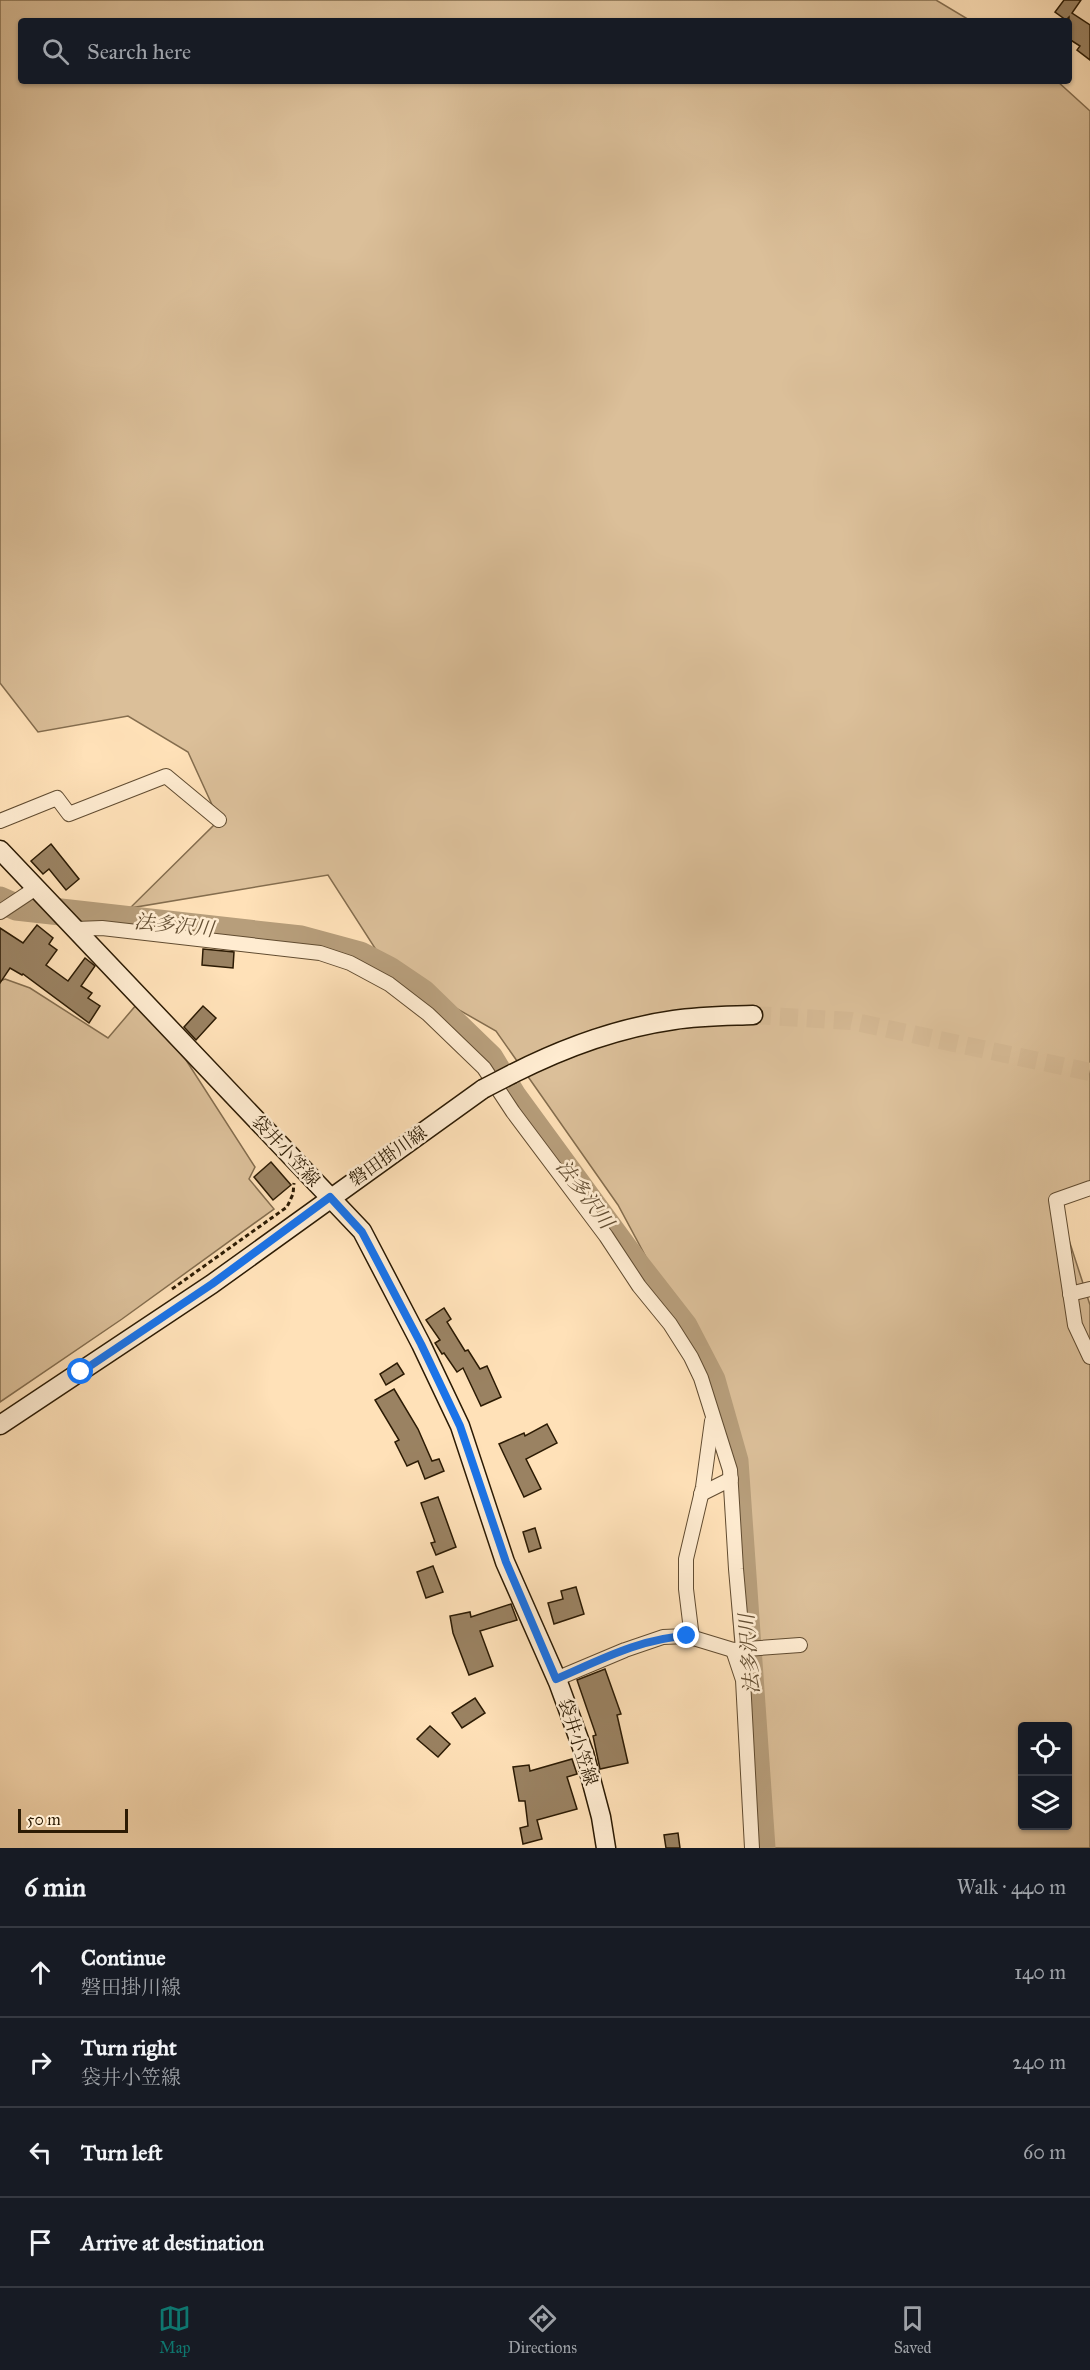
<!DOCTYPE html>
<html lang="en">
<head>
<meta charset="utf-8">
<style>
	:root { --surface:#171b24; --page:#20242c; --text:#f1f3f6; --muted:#9ea1a6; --line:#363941; --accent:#0f766e }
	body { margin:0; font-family:"IM FELL Great Primer","Noto Serif JP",serif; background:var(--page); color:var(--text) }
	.controls { position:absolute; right:18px; bottom:18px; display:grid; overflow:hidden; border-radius:6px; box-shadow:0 2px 4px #0004 }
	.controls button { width:54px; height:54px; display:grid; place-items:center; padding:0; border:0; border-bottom:2px solid var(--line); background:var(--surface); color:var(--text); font:30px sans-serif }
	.scale { position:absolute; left:18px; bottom:15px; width:110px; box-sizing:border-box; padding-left:6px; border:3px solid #2c1b04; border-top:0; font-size:16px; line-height:21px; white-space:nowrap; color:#2c1b04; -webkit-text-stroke:4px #ffecd1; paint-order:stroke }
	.stop { position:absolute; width:18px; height:18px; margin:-14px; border:4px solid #1a73e8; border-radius:50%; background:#fff }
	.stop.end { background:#1a73e8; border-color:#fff; box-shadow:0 2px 6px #0008 }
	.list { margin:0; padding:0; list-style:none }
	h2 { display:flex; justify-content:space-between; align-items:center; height:78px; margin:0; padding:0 24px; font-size:26px }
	h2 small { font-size:20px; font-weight:400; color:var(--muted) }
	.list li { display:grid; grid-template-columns:39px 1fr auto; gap:18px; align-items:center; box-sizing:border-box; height:90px; padding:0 24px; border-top:2px solid var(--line) }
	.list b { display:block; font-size:22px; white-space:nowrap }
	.list p { margin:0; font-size:20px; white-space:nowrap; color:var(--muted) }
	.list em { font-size:20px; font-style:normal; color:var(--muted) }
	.icon { flex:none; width:33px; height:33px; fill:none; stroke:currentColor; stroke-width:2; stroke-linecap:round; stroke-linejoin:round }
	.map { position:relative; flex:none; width:1090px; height:1848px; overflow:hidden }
	.search { position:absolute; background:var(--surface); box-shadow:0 2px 4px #0004; left:18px; right:18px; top:18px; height:66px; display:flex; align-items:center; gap:15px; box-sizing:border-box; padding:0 21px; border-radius:6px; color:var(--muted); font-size:22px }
	.sheet { height:438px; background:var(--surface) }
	nav { display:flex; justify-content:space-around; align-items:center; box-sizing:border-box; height:84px; border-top:2px solid var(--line); background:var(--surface); font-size:16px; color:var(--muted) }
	nav a { display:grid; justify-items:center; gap:3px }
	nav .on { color:var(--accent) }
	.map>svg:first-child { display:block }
</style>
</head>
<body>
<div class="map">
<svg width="1090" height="1848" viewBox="0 0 1090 1848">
	<rect width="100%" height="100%" fill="#ffe1b8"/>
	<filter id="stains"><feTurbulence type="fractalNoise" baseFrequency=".00333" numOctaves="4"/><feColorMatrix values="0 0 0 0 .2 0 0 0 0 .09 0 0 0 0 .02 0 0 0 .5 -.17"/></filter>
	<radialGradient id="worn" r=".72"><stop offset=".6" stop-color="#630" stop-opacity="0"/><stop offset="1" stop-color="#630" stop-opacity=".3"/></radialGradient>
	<g fill="#dbbf99" stroke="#846d4e" stroke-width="1.5" fill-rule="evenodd">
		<path d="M0,0h936l35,21h-950v60h1036l33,30v1080l-34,9 34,105v543h-323l-11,-100 -26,-278 -40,-131 -72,-134 -122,-174 -107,-61 -61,-95 -198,33 89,-88 -31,-68 -60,-36 -90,16 -38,-49zM1022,1726h46v100h-46z"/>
		<path d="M5,979l25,9 78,50 29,-34 49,56 69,107 -6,12 25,30 -152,110 -122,83v-421z"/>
	</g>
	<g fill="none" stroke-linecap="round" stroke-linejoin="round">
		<path stroke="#b79e7b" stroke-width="27" d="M0,900l16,7 285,32 59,16 29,15 34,23 67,65 23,38 122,167 49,63 28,54 23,81 27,387"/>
	</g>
	<g fill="#9a8262" stroke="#2c1b04" stroke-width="1.5">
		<path d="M1064,0h17l-9,13 18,12v35l-13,-10 3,-4 -11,-7v-22l-3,3 -11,-8z"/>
		<path d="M51,844l28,35 -13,11 -17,-21 -6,5 -12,-13z"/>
		<path d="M37,925l16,13 -4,6 8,6 -11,15 22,16 17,-23 10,8 -14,20 11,7 -4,5 12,8 -11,17 -66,-49 -1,1 -12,-7 -10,15v-55l23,15z"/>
		<path d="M203,949l31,3 -1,16 -31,-3z"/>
		<path d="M203,1006l13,12 -20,22 -12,-13z"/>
		<path d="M271,1162l20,23 -18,15 -19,-23z"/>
		<path d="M444,1308l7,11 -4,3 18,29 3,-1 12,19 7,-3 14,31 -20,9 -18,-38 -6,4 -13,-19 -2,1 -7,-11 5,-3 -14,-20z"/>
		<path d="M397,1363l7,11 -18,11 -6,-11z"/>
		<path d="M394,1389l24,40 14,32 7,-2 5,12 -19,8 -7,-18 -11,5 -12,-24 4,-2 -24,-40z"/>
		<path d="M547,1424l10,19 -31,16 15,30 -17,8 -25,-53 25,-11 1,3z"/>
		<path d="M438,1497l18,50 -20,8 -5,-12 4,-1 -14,-39z"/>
		<path d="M535,1528l6,20 -12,4 -6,-20z"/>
		<path d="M433,1566l10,26 -17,6 -9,-26z"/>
		<path d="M576,1587l8,27 -30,10 -6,-21 15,-4 -2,-8z"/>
		<path d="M511,1604l6,16 -37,11 13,35 -24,9 -16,-42 -3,-17 20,-4 1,5z"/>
		<path d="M605,1669l16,45 -4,1 11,48 -28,6 -7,-33 3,-1 -19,-55z"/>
		<path d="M475,1698l10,15 -23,15 -10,-15z"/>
		<path d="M430,1726l20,18 -12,13 -21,-18z"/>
		<path d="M572,1759l5,15 -10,3 10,32 -40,11 5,19 -19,5 -3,-16 8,-2 -3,-25h-6l-6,-34 16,-2 1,6z"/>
		<path d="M678,1833l2,15h-14l-2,-13z"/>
	</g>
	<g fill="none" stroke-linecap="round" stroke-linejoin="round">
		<path stroke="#d5b994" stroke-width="18" stroke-dasharray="18 9" stroke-linecap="butt" d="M753,1015l98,6 239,51"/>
		<defs>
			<g id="street">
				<path d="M0,821l57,-23 12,16 97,-38 53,44"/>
				<path d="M0,912l36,-24"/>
				<path d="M76,929l26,-1 218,25 30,10 39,21 39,30 56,54 29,44 93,124 33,50 31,38 21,33 10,21 29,92 6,99 7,80"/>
				<path d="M1090,1188l-34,12 19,125 15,32"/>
				<path d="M1070,1294l20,-5"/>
				<path d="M701,1494l30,-15"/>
				<path d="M692,1638l-6,-49v-30l17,-72 9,-66"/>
				<path d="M733,1650l10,30 9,168"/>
				<path d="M556,1679l69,-29 38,-13 24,-1 46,14 67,-5"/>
			</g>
			<g id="secondary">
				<path d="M0,850l362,381 59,113 39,82 45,136 53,120 26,71 17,64 5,31"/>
				<path d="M512,1074c51,-26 105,-46 162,-54 26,-4 53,-4 79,-5"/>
				<path d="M0,1425l212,-141 271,-195"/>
			</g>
		</defs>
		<use href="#street" stroke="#614c31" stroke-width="16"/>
		<use href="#secondary" stroke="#2c1b04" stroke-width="21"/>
		<path stroke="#2c1b04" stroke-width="3" stroke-dasharray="4.5 3" stroke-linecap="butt" d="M172,1289l115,-82 6,-13 1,-11"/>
		<use href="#street" stroke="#ffecd1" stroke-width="14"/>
		<use href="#secondary" stroke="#ffecd1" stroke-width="18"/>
		<defs>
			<path id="secondary-bridge" d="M483,1089l29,-15"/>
		</defs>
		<use href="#secondary-bridge" stroke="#2c1b04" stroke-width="21" stroke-linecap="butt"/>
		<use href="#secondary-bridge" stroke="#ffecd1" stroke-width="18"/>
	</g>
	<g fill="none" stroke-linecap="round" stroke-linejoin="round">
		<path stroke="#1a73e8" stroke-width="8" d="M81,1372l131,-88 118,-87 32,35 59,112 39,82 46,136 50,117c42,-18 85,-41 131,-43"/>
	</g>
	<g text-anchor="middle" stroke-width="5" stroke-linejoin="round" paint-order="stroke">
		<g font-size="18" fill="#2c1b04" stroke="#ffecd1">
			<text transform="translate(286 1151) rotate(47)" y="6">袋井小笠線</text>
			<text transform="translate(388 1156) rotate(-35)" y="6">磐田掛川線</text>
			<text transform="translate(578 1742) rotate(72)" y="6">袋井小笠線</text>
		</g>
		<g font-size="20" font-style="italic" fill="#644f34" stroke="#ffecd1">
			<text transform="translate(174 925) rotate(6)" y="7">法多沢川</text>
			<text transform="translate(585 1194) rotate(53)" y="7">法多沢川</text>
			<text transform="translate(749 1654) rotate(-94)" y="7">法多沢川</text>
		</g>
	</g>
	<rect width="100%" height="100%" filter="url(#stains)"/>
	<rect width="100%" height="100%" fill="url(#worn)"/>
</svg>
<div class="controls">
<button><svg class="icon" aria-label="locate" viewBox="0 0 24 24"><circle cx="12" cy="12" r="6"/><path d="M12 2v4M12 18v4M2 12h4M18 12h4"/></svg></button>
<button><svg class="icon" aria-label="layers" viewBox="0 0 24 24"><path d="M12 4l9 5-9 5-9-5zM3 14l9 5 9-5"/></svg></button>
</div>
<div class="scale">50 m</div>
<div class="stop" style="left:81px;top:1372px"></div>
<div class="stop end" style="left:687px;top:1636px"></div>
<div class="search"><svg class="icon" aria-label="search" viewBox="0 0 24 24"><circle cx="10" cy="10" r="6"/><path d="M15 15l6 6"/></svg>Search here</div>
</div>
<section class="sheet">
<h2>6 min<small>Walk · 440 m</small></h2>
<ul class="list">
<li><svg class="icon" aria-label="ahead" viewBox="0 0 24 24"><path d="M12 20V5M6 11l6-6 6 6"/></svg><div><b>Continue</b><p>磐田掛川線</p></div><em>140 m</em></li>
<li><svg class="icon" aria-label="right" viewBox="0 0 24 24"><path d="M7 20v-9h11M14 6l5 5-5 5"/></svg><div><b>Turn right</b><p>袋井小笠線</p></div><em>240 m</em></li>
<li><svg class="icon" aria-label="left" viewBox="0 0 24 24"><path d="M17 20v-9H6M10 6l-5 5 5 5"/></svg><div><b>Turn left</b></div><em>60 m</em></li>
<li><svg class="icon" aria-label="arrive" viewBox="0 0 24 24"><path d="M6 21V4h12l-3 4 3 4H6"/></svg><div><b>Arrive at destination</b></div></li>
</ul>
</section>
<nav>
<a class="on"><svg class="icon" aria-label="map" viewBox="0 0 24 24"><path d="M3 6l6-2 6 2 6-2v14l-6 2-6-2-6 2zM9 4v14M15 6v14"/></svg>Map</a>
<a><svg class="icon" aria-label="directions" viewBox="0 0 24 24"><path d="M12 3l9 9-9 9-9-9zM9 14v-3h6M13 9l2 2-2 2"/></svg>Directions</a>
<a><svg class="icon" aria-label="saved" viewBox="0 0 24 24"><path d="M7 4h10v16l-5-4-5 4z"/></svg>Saved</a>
</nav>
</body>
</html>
